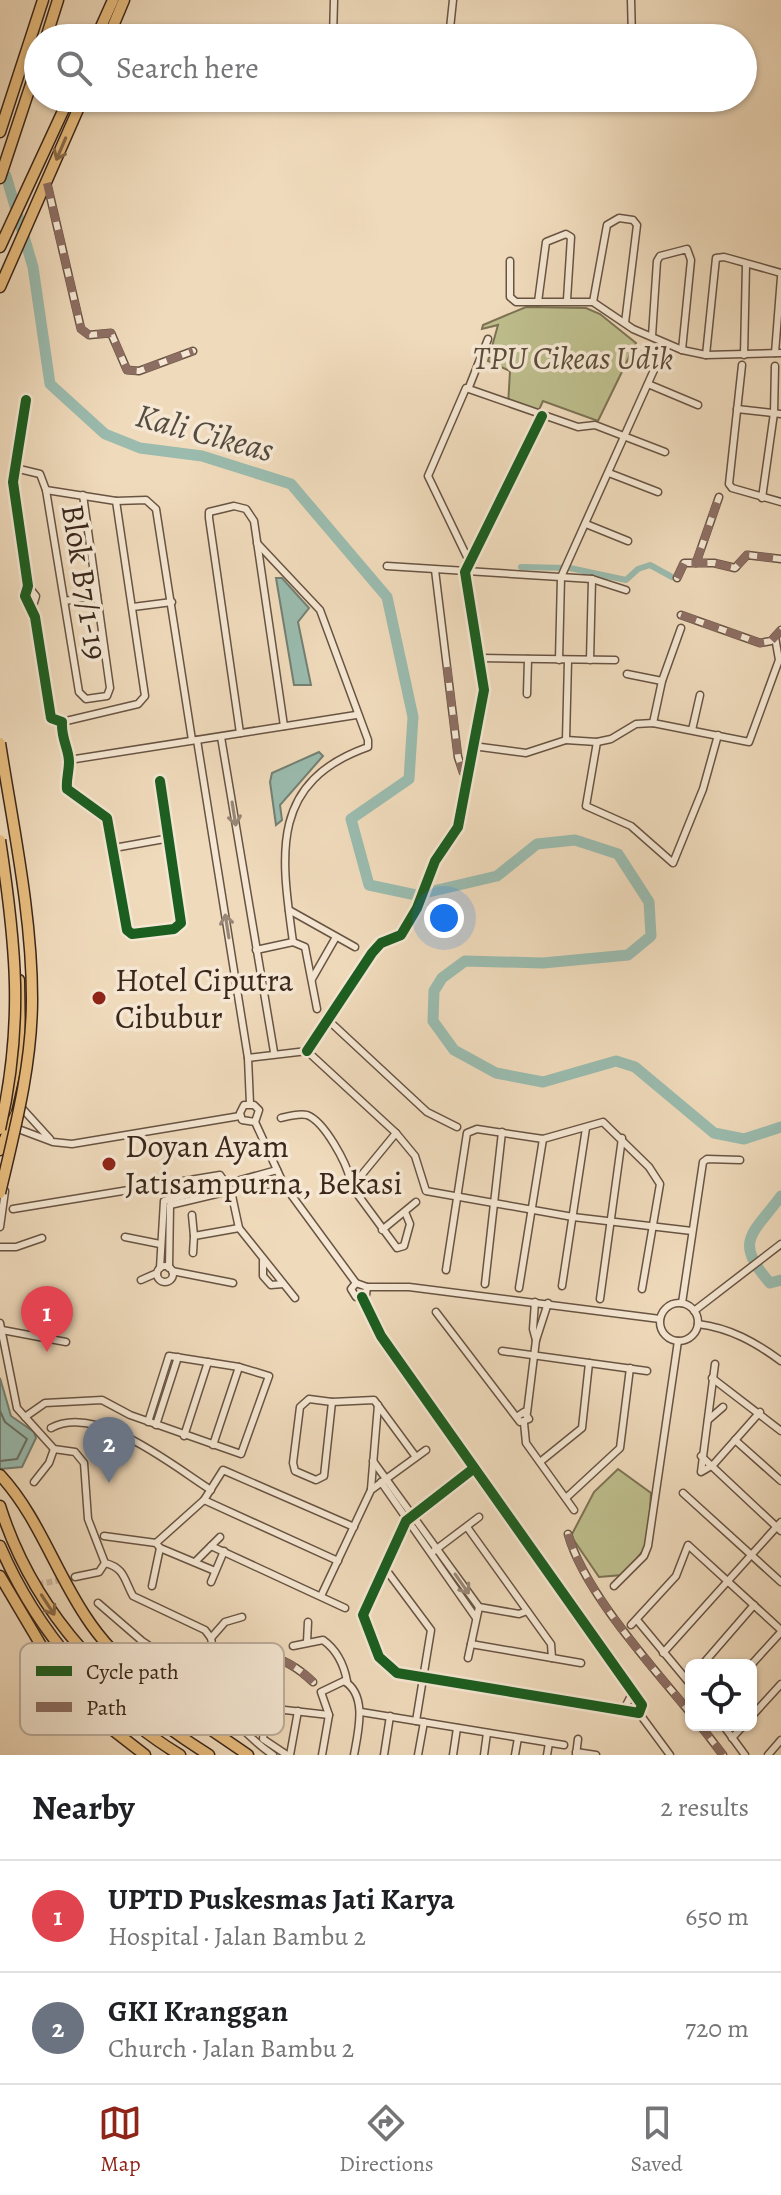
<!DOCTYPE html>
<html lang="en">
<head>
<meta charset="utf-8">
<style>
	:root { --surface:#fff; --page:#f2f2f2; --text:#202124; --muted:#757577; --line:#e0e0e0; --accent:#8f2418 }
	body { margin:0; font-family:Alegreya,serif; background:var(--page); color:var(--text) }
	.controls { position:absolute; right:24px; bottom:24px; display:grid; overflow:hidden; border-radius:12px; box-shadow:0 2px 6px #0004 }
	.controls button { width:72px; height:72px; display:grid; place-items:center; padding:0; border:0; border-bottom:2px solid var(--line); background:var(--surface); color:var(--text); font:40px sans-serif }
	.you { position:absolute; left:444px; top:918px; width:28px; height:28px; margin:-20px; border:6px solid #fff; border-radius:50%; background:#1a73e8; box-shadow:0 0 0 12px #1a73e833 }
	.badge { display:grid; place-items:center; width:52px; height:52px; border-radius:50%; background:var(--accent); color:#fff; font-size:26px; font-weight:700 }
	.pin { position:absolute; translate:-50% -66px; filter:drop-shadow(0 2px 4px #0008) }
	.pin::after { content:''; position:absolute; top:42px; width:28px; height:24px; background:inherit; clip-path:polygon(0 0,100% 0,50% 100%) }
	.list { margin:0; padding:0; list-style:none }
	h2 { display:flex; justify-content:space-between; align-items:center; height:104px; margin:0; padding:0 32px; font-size:34px }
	h2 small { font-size:26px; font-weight:400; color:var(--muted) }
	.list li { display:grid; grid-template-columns:52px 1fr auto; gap:24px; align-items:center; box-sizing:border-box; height:112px; padding:0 32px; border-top:2px solid var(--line) }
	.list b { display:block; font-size:30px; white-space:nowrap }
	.list p { margin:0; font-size:26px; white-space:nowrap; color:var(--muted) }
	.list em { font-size:26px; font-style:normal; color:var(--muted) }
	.icon { flex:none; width:44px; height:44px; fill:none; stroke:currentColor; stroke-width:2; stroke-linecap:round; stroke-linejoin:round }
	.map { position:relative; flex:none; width:781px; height:1755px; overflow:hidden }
	.search { position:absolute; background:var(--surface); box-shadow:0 2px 6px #0004; left:24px; right:24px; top:24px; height:88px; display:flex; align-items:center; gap:20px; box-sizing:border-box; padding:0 28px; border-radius:44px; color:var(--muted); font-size:30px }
	.sheet { height:328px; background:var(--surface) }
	nav { display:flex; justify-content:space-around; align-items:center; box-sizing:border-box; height:112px; border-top:2px solid var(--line); background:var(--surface); font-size:22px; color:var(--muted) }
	nav a { display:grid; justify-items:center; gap:4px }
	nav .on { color:var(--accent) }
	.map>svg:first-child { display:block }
</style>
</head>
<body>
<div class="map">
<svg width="781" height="1755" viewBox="0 0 781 1755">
	<rect width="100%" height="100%" fill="#efdabb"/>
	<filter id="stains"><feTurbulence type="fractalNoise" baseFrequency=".0025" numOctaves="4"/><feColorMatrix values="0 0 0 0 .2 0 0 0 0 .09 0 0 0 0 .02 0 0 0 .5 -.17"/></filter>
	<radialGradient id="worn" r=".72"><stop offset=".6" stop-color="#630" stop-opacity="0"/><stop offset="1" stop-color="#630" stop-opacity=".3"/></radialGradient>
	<g fill="#bebe8d" stroke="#7c7254" stroke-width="2">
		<path d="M526,307l60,1 14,6 36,29 -38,78 -55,-20 -6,13 -29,-8 2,-35 -22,-10 10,-36 -16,4 1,-4z"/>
		<path d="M618,1469l33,24 -3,52 -25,30 -24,2 -28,-41 23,-44z"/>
	</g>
	<g fill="#9abbae" stroke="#748073" stroke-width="2">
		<path d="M276,578h6l27,30 -11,14 13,63h-17z"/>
		<path d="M319,752l4,4 -43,49 2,15 -6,5 -6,-43 2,-9z"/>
		<path d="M0,1378l11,38 23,16 2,6 -14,29 -22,2z"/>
	</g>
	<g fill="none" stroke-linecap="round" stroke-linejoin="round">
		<path stroke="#6a7164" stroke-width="2" d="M0,1411l5,11 22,17 -10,20 -17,2"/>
		<path stroke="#9abbae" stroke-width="6" d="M521,567l49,1 56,12 12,-11 12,-4 22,12"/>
		<g stroke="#9abbae" stroke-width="11">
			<path d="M0,168l6,8 27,91 17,117 55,50 35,14 62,8 89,28 96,113 26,120 -4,62 -58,40 18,66 47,10 81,-19 40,-32 38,-4 43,14 31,48 2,34 -23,19 -85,8 -78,-2 -23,17 -8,13 -1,30 21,29 42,23 47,9 73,-21 19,6 79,66 30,6 37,-12"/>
			<path d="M781,1196c-29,39 -48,45 -11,87l11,-3"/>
		</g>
		<path stroke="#cbb69b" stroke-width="6" stroke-dasharray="6 3" stroke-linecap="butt" d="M20,1588l55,-11"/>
		<defs>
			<g id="street">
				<path d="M631,0l1,38"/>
				<path d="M333,38l1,-38"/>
				<path d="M449,38l4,-38"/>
				<path d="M664,38l17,-4"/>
				<path d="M330,106v-8"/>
				<path d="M47,183l34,146 8,6 22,-2 16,37 12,1 54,-20"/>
				<path d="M510,261v36l6,5h77l40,27 49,21 24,5 75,-2"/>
				<path d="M538,302l8,-60 20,-8 5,3 -4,63"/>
				<path d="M593,302l14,-77 12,-7 14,2 4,5 -12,98"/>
				<path d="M652,336l5,-75 3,-5 27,-7 4,11 -9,90"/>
				<path d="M775,353l6,-76"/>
				<path d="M706,355l10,-97 8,-1 57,16"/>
				<path d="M744,355l2,-90"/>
				<path d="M742,365l-13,119 3,4 49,14"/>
				<path d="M648,384l50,21"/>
				<path d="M469,387l19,-48"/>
				<path d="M26,400l-13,82 15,104 -3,10 10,21 16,101 11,4c-1,17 7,27 7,40 0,10 -3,17 -2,27l40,29 20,112 5,4 42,-5 7,-6 -21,-142"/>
				<path d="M737,409l44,5"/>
				<path d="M15,468l25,6 6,16 33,202 7,7 21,-3 3,-8 -27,-193"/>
				<path d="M609,473l49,19"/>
				<path d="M46,490l70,11 30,-1 10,9 36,231"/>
				<path d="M762,498l12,-85 1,-47"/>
				<path d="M586,524l42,17"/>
				<path d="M257,543l63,67 48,130v7c-99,35 -87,108 -75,195"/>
				<path d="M469,561l-41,-85 38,-88 112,39 17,-2 70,27"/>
				<path d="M696,563l23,-66"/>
				<path d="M387,566l205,13 34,11"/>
				<path d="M435,570l23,187 5,15"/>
				<path d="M677,578l7,-15h30l21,5 12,-13 34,4"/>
				<path d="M28,586l8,10 -4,13"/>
				<path d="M65,601l32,-6"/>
				<path d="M133,607l39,-5"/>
				<path d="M681,615l79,28 11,-2 10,-11"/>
				<path d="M481,658l134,2"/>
				<path d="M559,660l2,-83 97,-216"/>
				<path d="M590,660l2,-81"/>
				<path d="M627,674l35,7 19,-53"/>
				<path d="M527,694l1,-35"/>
				<path d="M62,722l76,-18 7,-8 -29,-195"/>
				<path d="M653,723l9,-42"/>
				<path d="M692,730l8,-35"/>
				<path d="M240,733l-31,-215v-6l25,-6 12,3 8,12 30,205"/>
				<path d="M221,737l53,315"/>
				<path d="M197,740l51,318"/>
				<path d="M566,740l31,2 14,-3 25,-15 17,-1 96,19 30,-82 -4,-23"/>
				<path d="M597,742l-11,64 45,20 42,37 30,-74 15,-54"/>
				<path d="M473,746l53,7 40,-13 2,-80"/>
				<path d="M69,760l287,-45"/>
				<path d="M114,848l56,-10"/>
				<path d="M289,910l66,37"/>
				<path d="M256,950l37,-8 12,5 12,62"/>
				<path d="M312,979l24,-42"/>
				<path d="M328,1020l99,92 30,15"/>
				<path d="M307,1051l65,-98 9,-10 20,-8 16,-27 18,-47 23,-34 26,-137 -19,-118 77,-156"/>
				<path d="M250,1104l-2,-46 59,-7 89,82 19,23 11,35 147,26 119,14"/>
				<path d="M20,1106l30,33"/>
				<path d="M281,1118c8,-2 18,-5 26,-3 17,6 40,48 43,65l5,3"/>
				<path d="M255,1122l-13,-2 -2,-7 4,-8h10l5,5 -4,12 29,63 72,98 11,4h42l251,32"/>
				<path d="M13,1127l40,15 19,2 168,-28"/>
				<path d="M396,1133l-41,50v8l42,57 7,-2 6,-22 -5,-12"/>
				<path d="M13,1209l207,-34 11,16 8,37 56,70"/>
				<path d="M192,1215l2,21"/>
				<path d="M0,1227l5,-36"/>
				<path d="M382,1230l34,-28"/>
				<path d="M125,1237l35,7"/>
				<path d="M0,1247h16l26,-9"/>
				<path d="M193,1253l1,-17 45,-8"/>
				<path d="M263,1261v15l8,9 12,-1"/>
				<circle cx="165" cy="1274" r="8"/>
				<path d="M160,1268l4,-67 113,-31"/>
				<path d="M169,1268l1,-63 89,-21 25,1"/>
				<path d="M446,1270l21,-137 10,-4 66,10 60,-17 46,45 11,17 -18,105"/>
				<path d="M172,1271l61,12"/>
				<path d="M141,1280l16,-7"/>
				<path d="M356,1283l-5,6 5,8 10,-2 1,-8"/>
				<path d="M485,1284l17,-152"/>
				<path d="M562,1286l24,-158"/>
				<path d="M519,1288l24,-149"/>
				<path d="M362,1297l19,39 261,369 -3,8 -242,-40 -18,-16 -16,-42 43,-94 67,-52"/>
				<path d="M600,1299l22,-161"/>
				<path d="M682,1303l21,-141 4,-3 33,1"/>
				<circle cx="679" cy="1322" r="19"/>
				<path d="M694,1311l87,-67"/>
				<path d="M436,1312l84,110 9,-3 -5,-7 -6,4"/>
				<path d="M0,1323l17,85 37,41 21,3 9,11 4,56 17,44 -6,9 -24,5"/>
				<path d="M698,1324c32,4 57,18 83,37"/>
				<path d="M2,1330l64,12"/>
				<path d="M536,1340l12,-37"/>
				<path d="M502,1351l145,20"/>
				<path d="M715,1364l-14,108 12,-7 47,-53"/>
				<path d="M712,1378l69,53"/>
				<path d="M309,1399l23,3 -8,74 -8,4 -21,-9 -2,-8 7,-56z"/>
				<path d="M332,1402l42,-2 42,57"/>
				<path d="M527,1413l9,-73 -3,-11 2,-27"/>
				<path d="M25,1417l20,-14 57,-3 28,15 111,39 28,-78 -30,-9 -70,-11 -21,66"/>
				<path d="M708,1420l15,-13"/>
				<path d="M524,1423l2,20 48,67"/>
				<path d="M156,1425l22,-68"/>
				<path d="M51,1428c46,-25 122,38 160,62"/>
				<path d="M184,1436l24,-74"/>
				<path d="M735,1440l46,41"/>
				<path d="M213,1445l26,-78"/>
				<path d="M701,1456l80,75"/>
				<path d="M373,1461l106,146"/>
				<path d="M540,1462l42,-34 7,-65"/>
				<path d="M34,1482l15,-19 5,-14"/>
				<path d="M381,1482l95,136"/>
				<path d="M371,1489l7,-84"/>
				<path d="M683,1493l98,89"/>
				<path d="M566,1498l54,-50 10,-80"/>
				<path d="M204,1500l134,61"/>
				<path d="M467,1527l84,117 1,14"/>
				<path d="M568,1534c16,58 84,132 123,180"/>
				<path d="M104,1536l52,7 4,5 55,23"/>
				<path d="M156,1543l48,-43 19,-30 131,57"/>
				<path d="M211,1546l134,62"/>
				<path d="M434,1551l45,-34"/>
				<path d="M195,1562l25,-25"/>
				<path d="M105,1563c20,5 19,17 28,33l72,34 6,8c3,12 -1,24 2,37 5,32 35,63 60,80"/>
				<path d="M384,1567l47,63 -15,91"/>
				<path d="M211,1582l13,-31"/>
				<path d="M152,1586l8,-38"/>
				<path d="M614,1586l30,-30 4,-10 30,-205"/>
				<path d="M321,1596l50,-106 55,-40"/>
				<path d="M98,1603l44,38 63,42 10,3"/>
				<path d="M637,1620l54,65"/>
				<path d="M631,1625l45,-49 12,-31 93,85"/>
				<path d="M211,1638l14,-16 17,-5"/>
				<path d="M307,1642l1,-20"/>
				<path d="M471,1644l110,19"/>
				<path d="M293,1646l30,-6c14,10 21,25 24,41"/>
				<path d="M663,1653l118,-131"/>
				<path d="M468,1658l11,-51 40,7 8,-3"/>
				<path d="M210,1659c44,-9 71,-8 103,23"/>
				<path d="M702,1665l52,-60"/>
				<path d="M751,1665l30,-33"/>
				<path d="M232,1708l33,7"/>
				<path d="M623,1711l10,-19"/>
				<path d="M361,1712l203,33"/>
				<path d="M639,1713l31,42"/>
				<path d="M751,1717l30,-33"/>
				<path d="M700,1725l23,30"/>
				<path d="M723,1725l22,30"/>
				<path d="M732,1738l12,-13"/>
				<path d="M576,1752l20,3"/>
				<path d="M287,1755l-24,-16 4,-31 62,7"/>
				<path d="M290,1755l8,-44"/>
				<path d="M322,1755l7,-40 -8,-23 23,-11c24,14 14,51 10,74"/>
				<path d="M384,1755l6,-39"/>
				<path d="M418,1755l6,-33"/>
				<path d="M453,1755l4,-27"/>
				<path d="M484,1755l3,-22"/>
				<path d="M515,1755l3,-17"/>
				<path d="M547,1755l2,-12"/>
				<path d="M576,1755l2,-16"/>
				<path d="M768,1755l13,-15"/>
			</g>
			<g id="highway">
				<path d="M46,38l12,-38"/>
				<path d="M96,38l17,-38"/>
				<path d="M108,38l16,-38"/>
				<path d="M0,132l43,-132"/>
				<path d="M0,178l38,-115"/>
				<path d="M0,247l69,-149"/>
				<path d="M0,287l83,-189"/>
				<path d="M6,1110l14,-61 -1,-69"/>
				<path d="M0,1150l16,-36"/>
				<path d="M0,1475c38,41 55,96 86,142 38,59 105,98 162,138"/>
				<path d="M0,1506c34,109 115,190 209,249"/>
				<path d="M0,1546c36,84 102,162 180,209"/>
				<path d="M0,1576l42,71 58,73 45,35"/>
			</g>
		</defs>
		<use href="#street" stroke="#685443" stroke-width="9"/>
		<use href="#highway" stroke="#3b271b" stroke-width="13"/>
		<use href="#street" stroke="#f5e7d3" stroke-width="6"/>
		<use href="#highway" stroke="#e8bd7e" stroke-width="10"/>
		<defs>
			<g id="highway-bridge">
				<path d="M0,743c13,84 32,171 32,256 0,66 -17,130 -32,194"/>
				<path d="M0,840c16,105 24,184 0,289"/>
			</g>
		</defs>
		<use href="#highway-bridge" stroke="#3b271b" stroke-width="13" stroke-linecap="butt"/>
		<use href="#highway-bridge" stroke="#e8bd7e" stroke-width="10"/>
		<g stroke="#8d6e63" stroke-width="8" stroke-dasharray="16 8" stroke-linecap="butt">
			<path d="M47,183l34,146 8,6 22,-2 16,37 12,1 54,-20"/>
			<path d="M696,563l23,-66"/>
			<path d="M677,578l7,-15h30l21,5 12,-13 34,4"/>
			<path d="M681,615l79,28 11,-2 10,-11"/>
			<path d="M447,667l11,90 5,15"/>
			<path d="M568,1534c16,58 84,132 123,180"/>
			<path d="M210,1659c44,-9 71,-8 103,23"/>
			<path d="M700,1725l23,30"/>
		</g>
		<defs>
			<g id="cycleway">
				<path d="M26,400l-13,82 15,104 -3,10 10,21 16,101 11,4c-1,17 7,27 7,40 0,10 -3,17 -2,27l40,29 20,112 5,4 42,-5 7,-6 -21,-142"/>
				<path d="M307,1051l65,-98 9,-10 20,-8 16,-27 18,-47 23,-34 26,-137 -19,-118 77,-156"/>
				<path d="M362,1297l19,39 261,369 -3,8 -242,-40 -18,-16 -16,-42 43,-94 67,-52"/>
			</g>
		</defs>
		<use href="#cycleway" stroke="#f5e7d3" stroke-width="15"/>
		<use href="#cycleway" stroke="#1b5e20" stroke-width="10"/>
	</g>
	<defs><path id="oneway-shaft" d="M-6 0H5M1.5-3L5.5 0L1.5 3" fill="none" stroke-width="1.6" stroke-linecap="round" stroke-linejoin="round" transform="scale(2)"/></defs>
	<g stroke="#896a48">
		<use href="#oneway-shaft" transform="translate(61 149) rotate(113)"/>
		<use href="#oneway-shaft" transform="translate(48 1605) rotate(57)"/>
	</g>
	<g stroke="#988777">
		<use href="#oneway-shaft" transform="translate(234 814) rotate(81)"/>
		<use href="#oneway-shaft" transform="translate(227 926) rotate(-99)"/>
		<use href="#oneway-shaft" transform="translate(462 1584) rotate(55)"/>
	</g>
	<g fill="#8f2418" stroke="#f5e7d3" stroke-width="3">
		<circle cx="99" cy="998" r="8"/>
		<circle cx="109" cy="1164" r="8"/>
	</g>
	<g text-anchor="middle" stroke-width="7" stroke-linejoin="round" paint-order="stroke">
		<g font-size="32" font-style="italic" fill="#5c4d38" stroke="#f5e7d3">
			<text x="573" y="369">TPU Cikeas Udik</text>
		</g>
		<g font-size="32" fill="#3b271b" stroke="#f5e7d3">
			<text transform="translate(85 582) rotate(81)" y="11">Blok B7/1-19</text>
		</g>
		<g font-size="32" fill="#3b271b" stroke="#f5e7d3" text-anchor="start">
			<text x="115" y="991">Hotel Ciputra<tspan x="115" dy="37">Cibubur</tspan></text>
			<text x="125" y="1157">Doyan Ayam<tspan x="125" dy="37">Jatisampurna, Bekasi</tspan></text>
		</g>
		<g font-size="34" font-style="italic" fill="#534c40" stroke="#f5e7d3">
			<text transform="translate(205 432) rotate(15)" y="12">Kali Cikeas</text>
		</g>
	</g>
	<rect x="20" y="1643" width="264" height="92" rx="12" fill="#f5e7d3" stroke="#bdad9c" stroke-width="2"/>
	<rect x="36" y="1666" width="36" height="10" fill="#1b5e20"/>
	<rect x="36" y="1702" width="36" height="10" fill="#8d6e63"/>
	<g font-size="22" fill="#3b271b">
		<text x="86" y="1679">Cycle path</text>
		<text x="86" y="1715">Path</text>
	</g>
	<rect width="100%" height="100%" filter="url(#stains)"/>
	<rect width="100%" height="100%" fill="url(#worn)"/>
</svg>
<div class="controls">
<button><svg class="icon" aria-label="locate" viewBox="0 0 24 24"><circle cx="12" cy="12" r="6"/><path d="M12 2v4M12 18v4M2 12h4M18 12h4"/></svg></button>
</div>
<div class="you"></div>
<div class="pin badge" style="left:47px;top:1352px;background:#e0444e">1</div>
<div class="pin badge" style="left:109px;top:1483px;background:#6b7280">2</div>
<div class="search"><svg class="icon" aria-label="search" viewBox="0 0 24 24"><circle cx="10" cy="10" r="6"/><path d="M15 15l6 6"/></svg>Search here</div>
</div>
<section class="sheet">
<h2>Nearby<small>2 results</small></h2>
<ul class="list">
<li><span class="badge" style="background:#e0444e">1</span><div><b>UPTD Puskesmas Jati Karya</b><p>Hospital · Jalan Bambu 2</p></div><em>650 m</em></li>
<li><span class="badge" style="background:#6b7280">2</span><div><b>GKI Kranggan</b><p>Church · Jalan Bambu 2</p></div><em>720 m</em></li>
</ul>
</section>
<nav>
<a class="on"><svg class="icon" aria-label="map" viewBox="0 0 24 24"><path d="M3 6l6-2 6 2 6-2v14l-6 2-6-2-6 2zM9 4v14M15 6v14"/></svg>Map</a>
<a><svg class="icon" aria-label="directions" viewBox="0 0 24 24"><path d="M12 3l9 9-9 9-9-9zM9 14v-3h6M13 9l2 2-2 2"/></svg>Directions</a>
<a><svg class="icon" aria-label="saved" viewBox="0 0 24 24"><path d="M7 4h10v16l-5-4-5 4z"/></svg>Saved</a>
</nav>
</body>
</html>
